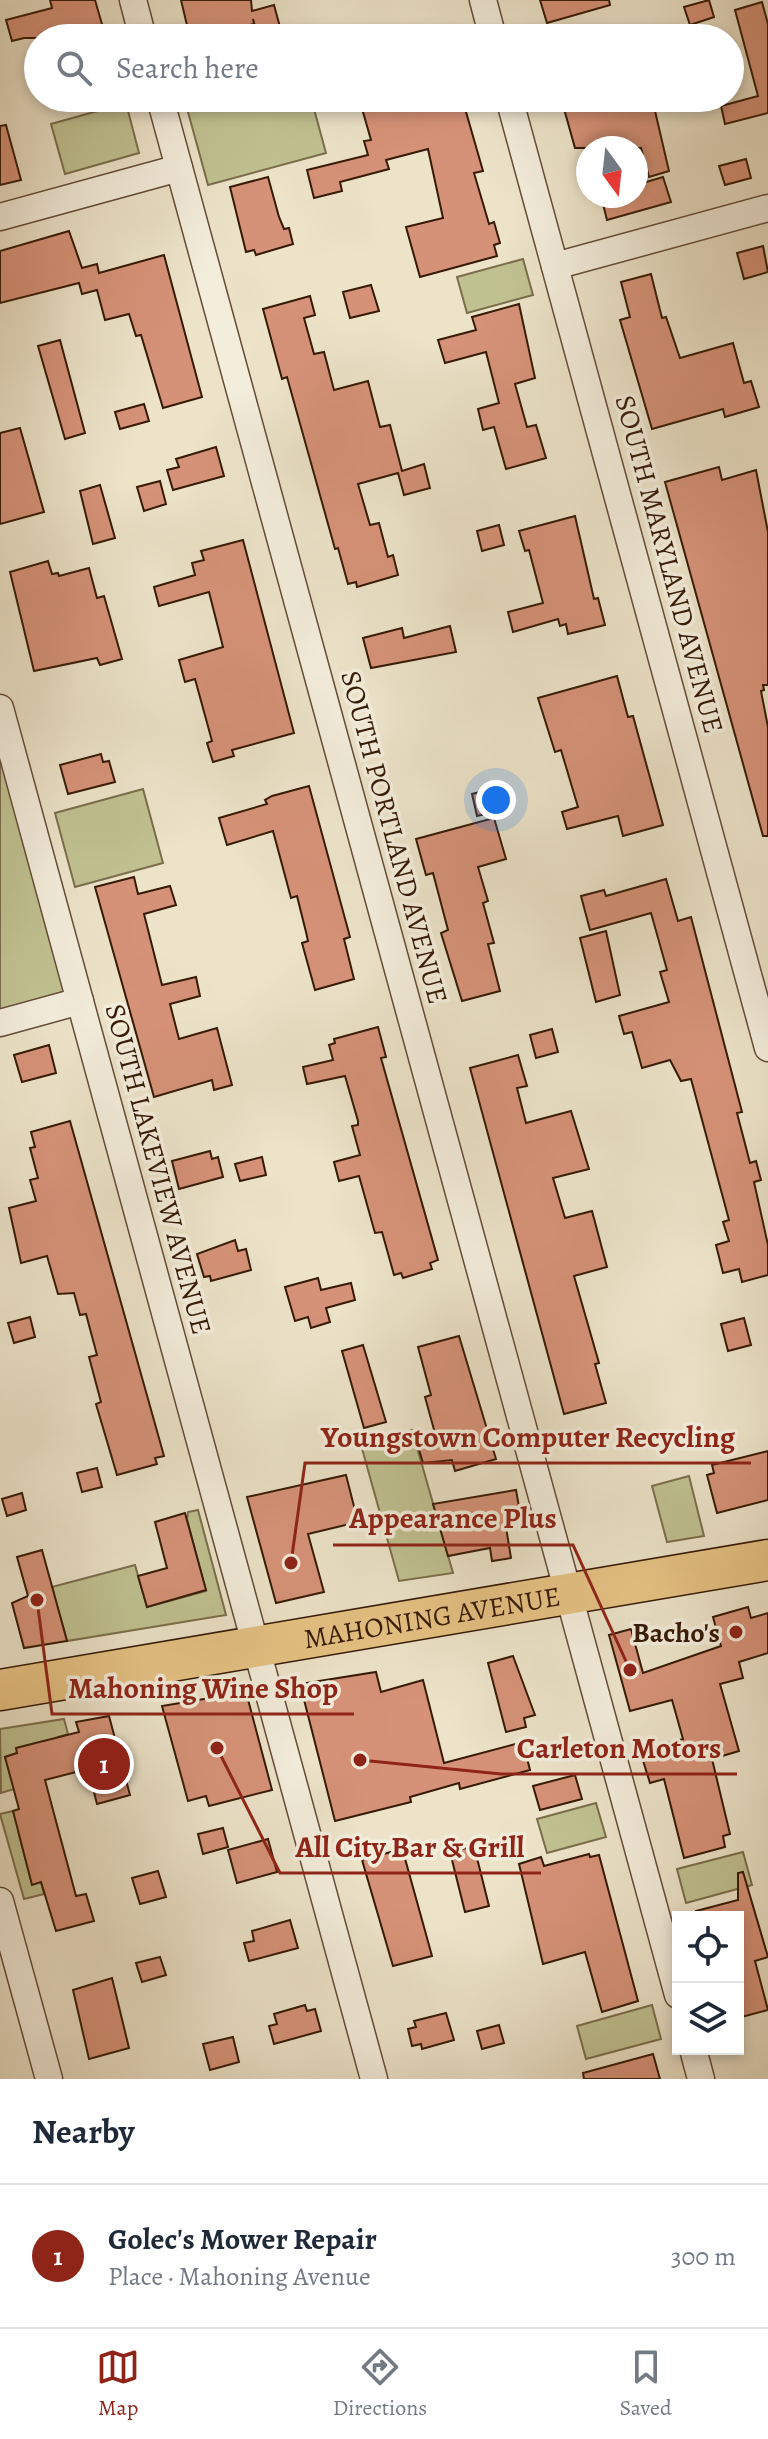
<!DOCTYPE html>
<html lang="en">
<head>
<meta charset="utf-8">
<style>
	:root { --surface:#fff; --page:#f2f2f3; --text:#1f2937; --muted:#747a83; --line:#e0e1e3; --accent:#8f2418 }
	body { margin:0; font-family:Alegreya,serif; background:var(--page); color:var(--text) }
	.controls { position:absolute; right:24px; bottom:24px; display:grid; overflow:hidden; border-radius:0px; box-shadow:0 4px 12px #0003 }
	.controls button { width:72px; height:72px; display:grid; place-items:center; padding:0; border:0; border-bottom:2px solid var(--line); background:var(--surface); color:var(--text); font:40px sans-serif }
	.compass { position:absolute; left:576px; top:136px; width:72px; height:72px; border-radius:50%; background:var(--surface); box-shadow:0 4px 12px #0003; rotate:165deg }
	.you { position:absolute; left:496px; top:800px; width:28px; height:28px; margin:-20px; border:6px solid #fff; border-radius:50%; background:#1a73e8; box-shadow:0 0 0 12px #1a73e833 }
	.badge { display:grid; place-items:center; width:52px; height:52px; border-radius:50%; background:var(--accent); color:#fff; font-size:26px; font-weight:700 }
	.pin { position:absolute; translate:-50% -50%; border:4px solid #fff; box-shadow:0 2px 8px #0006 }
	.list { margin:0; padding:0; list-style:none }
	h2 { display:flex; justify-content:space-between; align-items:center; height:104px; margin:0; padding:0 32px; font-size:34px }
	h2 small { font-size:26px; font-weight:400; color:var(--muted) }
	.list li { display:grid; grid-template-columns:52px 1fr auto; gap:24px; align-items:center; box-sizing:border-box; height:144px; padding:0 32px; border-top:2px solid var(--line) }
	.list b { display:block; font-size:30px; white-space:nowrap }
	.list p { margin:0; font-size:26px; white-space:nowrap; color:var(--muted) }
	.list em { font-size:26px; font-style:normal; color:var(--muted) }
	.icon { flex:none; width:44px; height:44px; fill:none; stroke:currentColor; stroke-width:2; stroke-linecap:round; stroke-linejoin:round }
	.map { position:relative; flex:none; width:768px; height:2079px; overflow:hidden }
	.search { position:absolute; background:var(--surface); box-shadow:0 4px 12px #0003; left:24px; right:24px; top:24px; height:88px; display:flex; align-items:center; gap:20px; box-sizing:border-box; padding:0 28px; border-radius:44px; color:var(--muted); font-size:30px }
	.sheet { height:248px; background:var(--surface) }
	nav { display:flex; justify-content:space-around; align-items:center; box-sizing:border-box; height:112px; border-top:2px solid var(--line); background:var(--surface); font-size:22px; color:var(--muted) }
	nav a { display:grid; justify-items:center; gap:4px }
	nav .on { color:var(--accent) }
	.map>svg:first-child { display:block }
</style>
</head>
<body>
<div class="map">
<svg width="768" height="2079" viewBox="0 0 768 2079">
	<rect width="100%" height="100%" fill="#ece3c9"/>
	<filter id="stains"><feTurbulence type="fractalNoise" baseFrequency=".0025" numOctaves="4"/><feColorMatrix values="0 0 0 0 .2 0 0 0 0 .09 0 0 0 0 .02 0 0 0 .5 -.17"/></filter>
	<radialGradient id="worn" r=".72"><stop offset=".6" stop-color="#630" stop-opacity="0"/><stop offset="1" stop-color="#630" stop-opacity=".3"/></radialGradient>
	<g fill="#c0c191" stroke="#7b6e4c" stroke-width="2">
		<path d="M195,98h116l15,55 -118,32 -23,-84z"/>
		<path d="M126,103l13,50 -74,21 -14,-50z"/>
		<path d="M523,259l10,36 -66,18 -10,-36z"/>
		<path d="M0,744l80,257 -80,22z"/>
		<path d="M143,789l20,74 -88,24 -20,-74z"/>
		<path d="M412,1430l41,143 -54,8 -38,-136z"/>
		<path d="M689,1476l15,60 -37,6 -15,-56z"/>
		<path d="M198,1510l28,105 -159,26 -15,-54 83,-22 12,42 59,-16 -19,-72 1,-7z"/>
		<path d="M64,1719l4,15 -10,3 1,5 -11,-2 -31,8v5l-12,4 9,32 -13,4 -1,-64z"/>
		<path d="M596,1803l10,34 -59,16 -10,-34z"/>
		<path d="M13,1811l3,11 7,-2 -5,11 14,53 9,-2 3,12 -20,5 -24,-85z"/>
		<path d="M743,1852l9,33 -66,18 -9,-34z"/>
		<path d="M652,2005l9,34 -75,20 -9,-33z"/>
	</g>
	<g fill="#d69278" stroke="#361a06" stroke-width="2">
		<path d="M50,0h45l11,38h-82l-12,3 -6,-21 46,-12z"/>
		<path d="M181,0h70l1,11 22,-6 6,22 -23,7 -4,-15 1,5 -64,14z"/>
		<path d="M540,0h69l1,5 -63,18z"/>
		<path d="M709,0l5,17 -24,8 -6,-18z"/>
		<path d="M762,2l6,22v89l-43,11 -4,-18 37,-10 -23,-86z"/>
		<path d="M359,98h103l21,73 -9,2 15,51 5,-2 6,21 -6,2 3,11 -77,21 -14,-50 37,-9 -15,-69 -42,11 3,9 -49,13 2,9 -28,7 -7,-28 61,-15 -4,-14 7,-1z"/>
		<path d="M561,98h91l17,73 -20,6 -8,-29h-66z"/>
		<path d="M6,125l15,55 -21,5v-59z"/>
		<path d="M746,159l5,19 -26,7 -6,-19z"/>
		<path d="M268,177l11,40 5,12 5,-1 4,16 -37,11 -2,-5 -8,2 -16,-65z"/>
		<path d="M663,177l8,25 -64,18 -6,-24h35v-11z"/>
		<path d="M69,231l13,37 15,-4 2,9 65,-18 38,142 -39,11 -22,-73 -5,1 -7,-22 -24,6 -8,-30 -15,4 -3,-11 -79,20v-52z"/>
		<path d="M763,246l5,26 -24,7 -7,-26z"/>
		<path d="M651,274l11,44 4,-1 14,41 53,-15 11,40 7,-2 8,26 -34,10 -2,-8 -71,20 -32,-109 10,-3 -9,-35z"/>
		<path d="M371,285l8,26 -29,7 -7,-26z"/>
		<path d="M310,296l5,19 -11,3 10,36 10,-2 10,38 34,-9 12,46 10,-2 12,46 22,-7 6,24 -26,7 -6,-22 -40,11 12,41 9,-2 9,34 5,-2 5,20 -41,12 -1,-5 -8,2 -10,-36 -3,1 -48,-172 -5,2 -19,-70z"/>
		<path d="M519,304l16,74 -20,6 12,43 9,-2 10,33 -40,11 -12,-42 -11,3 -5,-21 21,-6 -13,-51 -41,11 -7,-23 38,-10 -4,-13z"/>
		<path d="M60,340l25,93 -20,6 -27,-93z"/>
		<path d="M144,404l5,17 -29,8 -5,-17z"/>
		<path d="M20,428l24,84 -44,12v-91z"/>
		<path d="M216,447l8,29 -51,14 -6,-20 12,-3 -3,-8z"/>
		<path d="M719,467l3,13 34,-10 12,62v153h-5l1,5 -3,1 7,36v109h-5l-98,-354z"/>
		<path d="M160,481l6,23 -22,7 -7,-24z"/>
		<path d="M100,485l15,53 -22,6 -13,-53z"/>
		<path d="M575,516l19,83 4,-1 7,27 -37,9 -2,-10 -6,2 -2,-7 -45,13 -5,-20 35,-9 -14,-53 -4,1 -6,-20z"/>
		<path d="M499,525l5,20 -22,6 -5,-20z"/>
		<path d="M243,540l51,193 -62,17 2,6 -21,6 -6,-19 5,-2 -17,-62 -10,3 -6,-22 44,-13 -14,-55 -50,14 -5,-19 41,-12 -3,-12 12,-3 -3,-9z"/>
		<path d="M48,561l4,13 6,-1 1,3 30,-8 8,30 7,-2 18,63 -22,6 -3,-7 -63,13 -24,-99z"/>
		<path d="M450,626l6,26 -85,16 -8,-30 39,-10 2,10z"/>
		<path d="M617,676l11,41 5,-1 30,109 -40,11 -5,-20 -51,13 -5,-17 16,-5 -17,-57 -6,2 -17,-54z"/>
		<path d="M101,754l2,8 6,-1 6,21 -47,12 -8,-29z"/>
		<path d="M309,786l41,151 -6,2 10,40 -39,11 -13,-47 6,-2 -2,-9 -9,-36 -6,2 -18,-67 -46,14 -8,-27 48,-14 -2,-4 7,-4z"/>
		<path d="M495,788l6,22 -24,6 -5,-22z"/>
		<path d="M494,818l12,41 -28,8 10,34 -5,2 11,40 -6,1 12,47 -38,10 -21,-68 7,-3 -15,-57 -7,2 -10,-36z"/>
		<path d="M134,877l4,17 32,-8 6,19 -32,9 18,71 34,-8 4,19 -30,8 9,35 38,-11 15,57 -18,5 -2,-10 -58,17 -59,-210z"/>
		<path d="M666,879l12,42 13,-4 51,195 -5,1 6,23 7,27 6,-2 5,19 -7,2 14,63v30l-26,7 -3,-13 -16,4 -7,-28 13,-4 -6,-19 6,-2 -38,-141 -10,2 -11,-21 -28,8 -10,-36 -8,2 -5,-18 50,-14 -9,-30 7,-2 -16,-57 -61,17 -9,-34 23,-6 2,6z"/>
		<path d="M606,931l14,64 -24,7 -16,-64z"/>
		<path d="M378,1027l8,30 -5,1 57,202 -8,3 2,6 -29,9 -2,-5 -7,2 -12,-43 -7,1 -16,-57 -20,5 -5,-19 26,-7 -8,-29 6,-1v-4l-13,-45 -38,8 -4,-17 30,-7 -4,-15 6,-2 -1,-4z"/>
		<path d="M552,1029l6,23 -22,6 -6,-23z"/>
		<path d="M49,1045l7,28 -34,9 -8,-27z"/>
		<path d="M518,1055l9,31 -10,2 9,35 45,-12 18,58 -36,9 12,40 27,-7 15,56 -33,9 25,87 -4,1 11,39 -42,11 -94,-346z"/>
		<path d="M70,1121l94,335 -9,2 2,6 -40,11 -21,-71 5,-2 -12,-45 8,-2 -11,-41 -6,1 -6,-22 -16,1 -11,-38 -26,7 -12,-55 27,-7 -6,-21 8,-2 -8,-30 5,-1 -4,-15z"/>
		<path d="M210,1151l2,8 6,-2 5,20 -44,12 -7,-28z"/>
		<path d="M262,1157l4,18 -26,6 -5,-17z"/>
		<path d="M235,1240l3,11 8,-2 5,21 -40,11 -1,-5 -6,1 -7,-23z"/>
		<path d="M318,1278l3,12 30,-7 4,17 -29,8 4,14 -19,6 -3,-11 -13,4 -10,-34z"/>
		<path d="M30,1317l5,20 -21,6 -6,-20z"/>
		<path d="M744,1318l7,27 -23,6 -7,-27z"/>
		<path d="M459,1336l37,123 -41,12 -3,-11 -29,3 -6,-20 19,-6 -11,-40 6,-2 -13,-48z"/>
		<path d="M363,1345l23,77 -22,6 -22,-77z"/>
		<path d="M768,1451v49l-51,13 -10,-38 7,-2 -2,-8z"/>
		<path d="M97,1468l5,19 -20,5 -5,-19z"/>
		<path d="M346,1475l12,47 -50,12 16,58 -48,11 -29,-106z"/>
		<path d="M516,1490l5,28 -16,3 6,37 -19,3 -2,-13 -42,8 -15,-52z"/>
		<path d="M22,1493l4,17 -19,6 -5,-17z"/>
		<path d="M185,1513l21,77 -59,17 -9,-31 29,-8 -12,-46z"/>
		<path d="M42,1550l25,91 -43,7 -12,-45 16,-7 -11,-39z"/>
		<path d="M748,1607l3,11 17,-5v40l-29,9 4,16 -23,6 19,67 -27,8 18,75 -7,2 2,11 -41,11 -20,-79 -14,4 -10,-32 43,-12 -11,-39 -42,11 -21,-76 22,-6 12,44 78,-27 -8,-29z"/>
		<path d="M513,1656l22,59 -11,3 2,9 -20,5 -18,-69z"/>
		<path d="M376,1672l5,20 42,-12 21,83 79,-21 7,28 -70,19 -1,-6 -49,14 1,5 -76,19 -35,-137z"/>
		<path d="M246,1692l26,98 -63,16 -3,-10 -18,5 -26,-95z"/>
		<path d="M109,1716l21,79 -33,9 -9,-35 -43,11 31,116 10,-2 8,27 -38,10 -15,-49 -9,3 -19,-74 6,-2 -14,-52 12,-4 -1,-5 63,-16 -3,-10z"/>
		<path d="M575,1775l7,24 -42,11 -7,-24z"/>
		<path d="M223,1828l5,19 -25,7 -5,-20z"/>
		<path d="M268,1839l9,33 -40,11 -9,-33z"/>
		<path d="M474,1846l15,60 -24,6 -15,-60z"/>
		<path d="M398,1850l2,6 4,-1 28,101 -39,10 -31,-106z"/>
		<path d="M589,1854l1,3 9,-2 39,146 -36,11 -17,-60 -42,12 -24,-100 22,-7 3,9z"/>
		<path d="M158,1871l8,26 -26,7 -8,-26z"/>
		<path d="M743,1872l25,85 -13,4 13,49 -30,8v-101h-42v-6l42,-11v-27z"/>
		<path d="M290,1920l8,28 -49,13 -5,-18 10,-2 -2,-10z"/>
		<path d="M160,1957l6,18 -24,7 -6,-19z"/>
		<path d="M112,1978l17,70 -40,11 -16,-69z"/>
		<path d="M305,2005l2,6 8,-2 6,22 -47,13 -5,-18 8,-2 -3,-10z"/>
		<path d="M446,2013l8,27 -32,9 -1,-5 -9,2 -4,-17 8,-2 -2,-6z"/>
		<path d="M499,2025l5,18 -22,6 -5,-18z"/>
		<path d="M233,2037l6,25 -29,8 -7,-26z"/>
		<path d="M653,2054l7,25h-76l-1,-6z"/>
	</g>
	<g fill="none" stroke-linecap="round" stroke-linejoin="round">
		<defs>
			<g id="street">
				<path d="M133,0l10,38"/>
				<path d="M483,0l10,38"/>
				<path d="M160,98l518,1897"/>
				<path d="M509,98l259,950"/>
				<path d="M0,217l179,-49"/>
				<path d="M555,266l213,-58"/>
				<path d="M0,708l374,1371"/>
				<path d="M0,1023l80,-22"/>
				<path d="M0,1901l49,178"/>
				<path d="M693,2049l8,30"/>
			</g>
			<g id="primary">
				<path id="s1" d="M0,1690l768,-130"/>
			</g>
		</defs>
		<use href="#street" stroke="#644c37" stroke-width="29"/>
		<use href="#primary" stroke="#361a06" stroke-width="43"/>
		<use href="#street" stroke="#f3eddc" stroke-width="26"/>
		<use href="#primary" stroke="#e6c284" stroke-width="40"/>
	</g>
	<circle fill="#8f2418" stroke="#f3eddc" stroke-width="3" cx="736" cy="1632" r="8"/>
	<g text-anchor="middle" stroke-width="7" stroke-linejoin="round" paint-order="stroke">
		<g font-size="28" fill="#361a06" stroke="#f3eddc">
			<text transform="translate(670 564) rotate(75)" y="10">SOUTH MARYLAND AVENUE</text>
			<text transform="translate(395 837) rotate(75)" y="10">SOUTH PORTLAND AVENUE</text>
			<text transform="translate(159 1169) rotate(75)" y="10">SOUTH LAKEVIEW AVENUE</text>
			<text dy="10" stroke="none"><textPath href="#s1" startOffset="438">MAHONING AVENUE</textPath></text>
		</g>
		<g font-size="28" font-weight="bold" fill="#361a06" stroke="#f3eddc" text-anchor="end">
			<text x="720" y="1642">Bacho's</text>
		</g>
	</g>
	<path fill="none" stroke="#8f2418" stroke-width="3" d="M291 1563L305 1463H751M630 1670L573 1545H333M37 1600L52 1714H354M360 1760L501 1774H737M217 1748L280 1873H541"/>
	<g fill="#8f2418" stroke="#f3eddc" stroke-width="3">
		<circle cx="291" cy="1563" r="8"/>
		<circle cx="630" cy="1670" r="8"/>
		<circle cx="37" cy="1600" r="8"/>
		<circle cx="360" cy="1760" r="8"/>
		<circle cx="217" cy="1748" r="8"/>
	</g>
	<g font-size="30" text-anchor="middle" font-weight="bold" fill="#8f2418" stroke="#f3eddc" stroke-width="7" stroke-linejoin="round" paint-order="stroke">
		<text x="528" y="1447">Youngstown Computer Recycling</text>
		<text x="453" y="1528">Appearance Plus</text>
		<text x="203" y="1698">Mahoning Wine Shop</text>
		<text x="619" y="1758">Carleton Motors</text>
		<text x="410" y="1857">All City Bar &amp; Grill</text>
	</g>
	<rect width="100%" height="100%" filter="url(#stains)"/>
	<rect width="100%" height="100%" fill="url(#worn)"/>
</svg>
<div class="controls">
<button><svg class="icon" aria-label="locate" viewBox="0 0 24 24"><circle cx="12" cy="12" r="6"/><path d="M12 2v4M12 18v4M2 12h4M18 12h4"/></svg></button>
<button><svg class="icon" aria-label="layers" viewBox="0 0 24 24"><path d="M12 4l9 5-9 5-9-5zM3 14l9 5 9-5"/></svg></button>
</div>
<svg class="compass" viewBox="-18 -18 36 36"><path d="M0-13l5 13h-10z" fill="#e53935"/><path d="M0 13l5-13h-10z" fill="#747a83"/></svg>
<div class="you"></div>
<div class="pin badge" style="left:104px;top:1764px">1</div>
<div class="search"><svg class="icon" aria-label="search" viewBox="0 0 24 24"><circle cx="10" cy="10" r="6"/><path d="M15 15l6 6"/></svg>Search here</div>
</div>
<section class="sheet">
<h2>Nearby<small></small></h2>
<ul class="list">
<li><span class="badge">1</span><div><b>Golec's Mower Repair</b><p>Place · Mahoning Avenue</p></div><em>300 m</em></li>
</ul>
</section>
<nav>
<a class="on"><svg class="icon" aria-label="map" viewBox="0 0 24 24"><path d="M3 6l6-2 6 2 6-2v14l-6 2-6-2-6 2zM9 4v14M15 6v14"/></svg>Map</a>
<a><svg class="icon" aria-label="directions" viewBox="0 0 24 24"><path d="M12 3l9 9-9 9-9-9zM9 14v-3h6M13 9l2 2-2 2"/></svg>Directions</a>
<a><svg class="icon" aria-label="saved" viewBox="0 0 24 24"><path d="M7 4h10v16l-5-4-5 4z"/></svg>Saved</a>
</nav>
</body>
</html>
